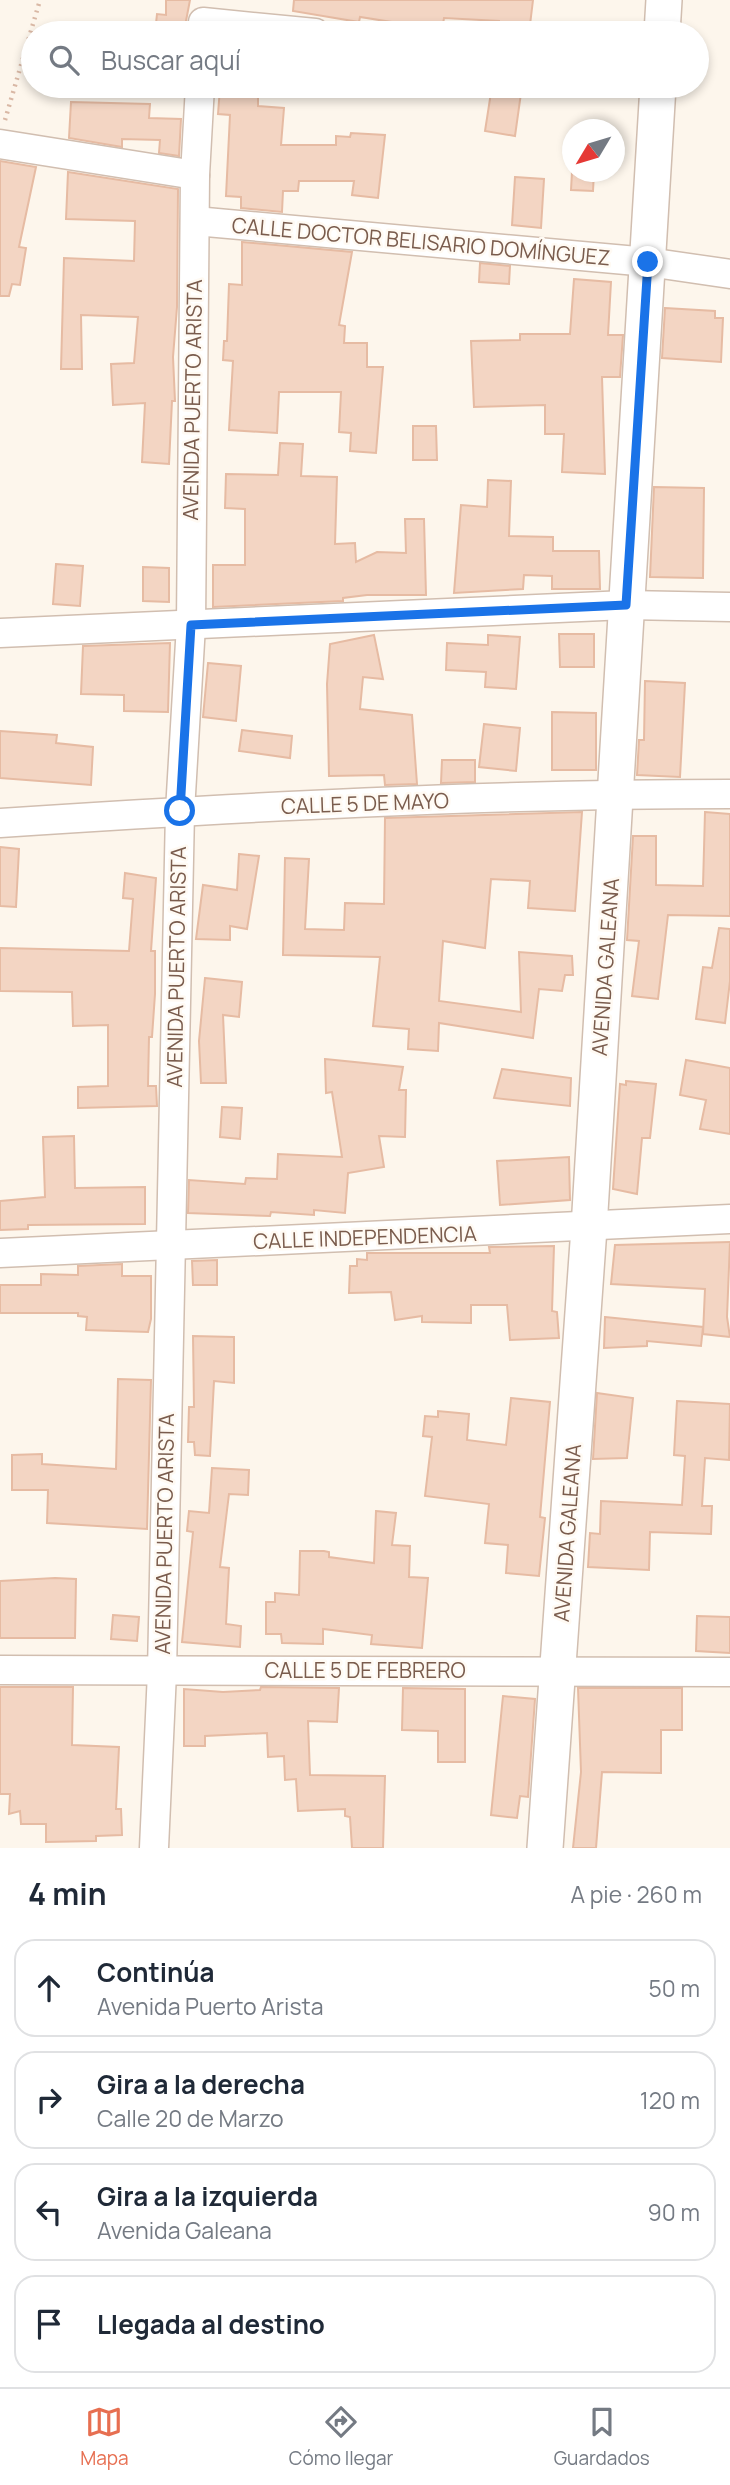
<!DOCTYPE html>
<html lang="es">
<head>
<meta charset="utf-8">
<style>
	:root { --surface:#fff; --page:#f2f2f3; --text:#1f2937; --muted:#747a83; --line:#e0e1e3; --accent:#e76f51 }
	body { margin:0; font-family:Manrope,sans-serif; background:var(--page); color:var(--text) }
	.compass { position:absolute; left:562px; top:119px; width:63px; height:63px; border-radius:50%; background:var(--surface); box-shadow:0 4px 10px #0003; rotate:232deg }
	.stop { position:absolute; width:21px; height:21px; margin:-16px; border:5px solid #1a73e8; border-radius:50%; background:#fff }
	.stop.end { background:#1a73e8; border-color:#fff; box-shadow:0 2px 7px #0008 }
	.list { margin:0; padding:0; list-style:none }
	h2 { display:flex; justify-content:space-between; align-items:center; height:91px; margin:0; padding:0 28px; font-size:30px }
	h2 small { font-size:23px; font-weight:400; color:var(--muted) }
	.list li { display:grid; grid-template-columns:46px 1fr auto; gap:21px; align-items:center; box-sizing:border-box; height:98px; margin:0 14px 14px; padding:0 14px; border:2px solid var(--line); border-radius:21px }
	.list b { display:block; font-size:26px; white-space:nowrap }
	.list p { margin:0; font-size:23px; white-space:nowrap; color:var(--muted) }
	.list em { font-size:23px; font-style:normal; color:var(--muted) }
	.icon { flex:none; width:38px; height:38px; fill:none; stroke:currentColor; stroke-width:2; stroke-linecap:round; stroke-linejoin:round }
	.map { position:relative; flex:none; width:730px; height:1848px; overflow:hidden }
	.search { position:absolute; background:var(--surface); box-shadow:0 4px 10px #0003; left:21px; right:21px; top:21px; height:77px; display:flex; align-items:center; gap:18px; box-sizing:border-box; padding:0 24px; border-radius:38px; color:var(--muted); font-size:26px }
	.sheet { height:539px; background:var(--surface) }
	nav { display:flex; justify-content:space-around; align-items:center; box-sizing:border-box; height:98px; border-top:2px solid var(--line); background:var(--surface); font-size:19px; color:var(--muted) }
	nav a { display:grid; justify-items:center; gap:4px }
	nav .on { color:var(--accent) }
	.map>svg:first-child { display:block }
</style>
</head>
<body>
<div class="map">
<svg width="730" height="1848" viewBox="0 0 730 1848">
	<rect width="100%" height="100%" fill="#fdf6ec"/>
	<g fill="#f3d5c3" stroke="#e6bba3" stroke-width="2">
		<path d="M166,0h24l-4,21 5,12h-36l2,-19 9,1z"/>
		<path d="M294,0h239l-4,33h-31l1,-12 -55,-3 -2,12 -82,-13 -1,5 -66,-11z"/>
		<path d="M492,86h30l-7,50 -30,-5z"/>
		<path d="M220,88l38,2v16l26,2 -3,37h55v-9l14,1 1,-4 34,2 -7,63 -26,-3 2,-14h-55l-1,10h-15l-1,21 -41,-4v-11l-15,-1 4,-81 -12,-1z"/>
		<path d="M71,102l79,2 -1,14 32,1 -2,37 -20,-3 1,-13 -38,-1v8l-53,-9z"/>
		<path d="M0,161l36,6 -17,80 7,1 -6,37 -8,-1 -3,12h-9z"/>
		<path d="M68,172l110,17 -1,118 -4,50 2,44h-3l-3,63 -27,-2 3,-59 -32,2 -2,-41 23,-1 4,-46 -57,-2 1,54h-21l3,-111 70,3 1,-40 -69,-2z"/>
		<path d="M572,172h22l-1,19 -22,-1z"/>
		<path d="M515,177l29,2 -3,49 -29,-3z"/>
		<path d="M242,242l110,10 -13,73 6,1 -1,17h23v24h16l-7,86 -26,-2 1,-18 -12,-1 2,-40h-62l-2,41 -48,-3 4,-69 -10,-1 1,-19h3l2,-57 13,1z"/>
		<path d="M480,263l30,3 -1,18 -30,-2z"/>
		<path d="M574,279l37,3 -3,53h15l-3,42h-18l3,97 -43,-2 2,-38h-19v-29l-71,2 -3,-66 49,-1v-6h50z"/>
		<path d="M665,308l50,3v7h8l-2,44 -59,-4z"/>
		<path d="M413,426h23l1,34h-24z"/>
		<path d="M280,443l23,1 -2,32 36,1 -2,67 20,-1 1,19 21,-10 29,1 -1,-34h19l2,76h-59l-24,3v3l-130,6v-42h32v-56l-20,-1 1,-34 52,1z"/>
		<path d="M488,480l23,1 -2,55 44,1v14h46l1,38h-48v-13l-28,-1 -1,14 -69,4 7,-88 26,2z"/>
		<path d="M654,487l50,1 -1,90 -53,-1z"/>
		<path d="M56,564l27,2 -3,40 -27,-2z"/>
		<path d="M143,567l26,1v34l-26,-1z"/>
		<path d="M559,634h35v33h-34z"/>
		<path d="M374,635l9,44 -20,-2 -3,32 52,6 5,69 -32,1 -1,-10 -55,1 -2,-92 3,-40z"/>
		<path d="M488,635l32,2 -4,52 -31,-2 1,-15 -40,-2 1,-27 41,2z"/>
		<path d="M170,643l-2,69 -44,-1v-16l-43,-1 2,-48z"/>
		<path d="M208,663l33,3 -5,55 -33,-4z"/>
		<path d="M645,681l40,2 -5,94 -43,-2 2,-35h5z"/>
		<path d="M552,712l44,1v57h-44z"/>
		<path d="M484,724l36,4 -4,43 -37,-4z"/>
		<path d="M242,730l50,6 -2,22 -51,-7z"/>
		<path d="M0,731l57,4 -1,8 37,4 -2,38 -91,-7z"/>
		<path d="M442,760h33v22l-34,1z"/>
		<path d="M582,812l-7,99 -47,-3 2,-27 -39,-2 -6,69 -42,-7 -4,60 82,11 -2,-60 53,4 1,19h-8l-3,16 -23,-2 -6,49 -94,-15 -1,28 -30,-2 1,-20 -36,-3 7,-69 -97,-2 2,-97 24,1 -4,70 39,1 1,-27 39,1 1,-86z"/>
		<path d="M705,812l25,2v102l-62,-1 -10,84 -26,-3 7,-55 -12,-1 6,-104h23v49l47,1z"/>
		<path d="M0,847l19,2 -3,58 -16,-1z"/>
		<path d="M239,854l20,2 -12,73 -17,-3v14l-34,-1 7,-54 34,5z"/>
		<path d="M125,873l31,5 -5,73h4v43l-3,43h-3l-1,49h8l1,20 -79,2v-21l30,-1v-61l-35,1 -1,-34 -72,-1v-43l129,3 4,-52 -10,-1z"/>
		<path d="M719,928l11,1v52l-5,42 -29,-4 7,-52 9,1z"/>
		<path d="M205,978l37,4 -3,35 -16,-2 3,68h-25l-2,-42z"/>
		<path d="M325,1059l78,8 -4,23h7l-1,47 -26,-1 5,31 -36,6 -3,40 -31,-3v5l-43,-3 -1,4 -82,-3 1,-33 56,4 1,-6 31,1 1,-25 64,3 -10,-65 -6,1z"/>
		<path d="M686,1060l44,8v66l-30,-5 6,-29 -26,-5z"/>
		<path d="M502,1069l69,9 -1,28 -76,-8z"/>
		<path d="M626,1081l30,3 -6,54h-8l-5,56 -24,-5 7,-105 6,1z"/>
		<path d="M222,1107l20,1 -2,31 -20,-2z"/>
		<path d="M74,1136l1,52 70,-1v37l-117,1v4l-28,1v-29l45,-4 -2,-60z"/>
		<path d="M569,1157l1,43 -70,5 -3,-44z"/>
		<path d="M730,1242l-3,75 3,20 -27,-3 2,-45 -94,-5 4,-39z"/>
		<path d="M554,1246l-2,65 5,1 2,26 -49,2 -3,-35h-36v18l-49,-1v-6l-27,4 -4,-28 -42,1 1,-27h7v-7l10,1v-7h123l-1,-6z"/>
		<path d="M217,1260v25h-24l-1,-24z"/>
		<path d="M122,1264v12h29v43l-3,13 -62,-2 1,-13 -9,-1v-3h-78v-28h41v-11l37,1v-9z"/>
		<path d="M605,1317l98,10 -2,19 -54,-5v5l-43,2z"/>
		<path d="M193,1336l41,1v46l-20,-2 -4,75 -15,-1 -1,-13h-6l1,-35h5z"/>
		<path d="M118,1379l33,1 -4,149 -100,-6 1,-33h-36v-35l30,-1v10l74,5z"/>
		<path d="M597,1393l36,5 -6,60 -34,1z"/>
		<path d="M511,1398l39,4 -10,115 5,1 -6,58 -33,-3 2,-28 -23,-2 4,-39 -64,-8 7,-59 -9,-1 2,-20 13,1v-6l31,3 -2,26 39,5z"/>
		<path d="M677,1401l53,3 -1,56 -24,-2 -3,48h10l-1,28 -61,-2 -1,38 -61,-3 2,-34 10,1 1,-33 81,4 3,-49 -11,-1z"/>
		<path d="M212,1468l37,2 -1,25 -19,-1 -9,73 9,1 -3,56 15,2 -1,21 -58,-5 11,-110 -6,-1 2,-20 20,2z"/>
		<path d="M376,1511l20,2 -4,32 18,1 -1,31 19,1 -6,70 -51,-4 1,-9 -49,-6v15l-41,-1 -1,-9h-15v-32h9v-9l24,2 1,-44h24l5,1v5l45,6z"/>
		<path d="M55,1578l21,1 -1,59h-75v-57z"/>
		<path d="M113,1615l26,2 -2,24 -26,-2z"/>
		<path d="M697,1616l33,1v36l-34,-2z"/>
		<path d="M0,1687h73l-1,58 47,2 -3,62h5l1,26 -26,1v5l-50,1v-18h-25l-1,-13 -11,3 1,-20h-10z"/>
		<path d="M261,1687l78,1 -2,34 -29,-1 2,54 75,1 -2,72h-31l-2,-31 -5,-1v-7l-47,2 -2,-32 -11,1 -1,-24 -16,1 -1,-24 -62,3v10h-21v-57l39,3 37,-2z"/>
		<path d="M403,1688l62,1v73h-27v-31l-36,-1z"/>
		<path d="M578,1688h104v42h-21v43l-59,-1 -6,76h-23l8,-76z"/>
		<path d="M503,1696l32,3 -7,98 -8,-1 -3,22 -26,-3z"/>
	</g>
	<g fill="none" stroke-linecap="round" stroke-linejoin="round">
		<defs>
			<g id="minor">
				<path d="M203,22l112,11"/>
				<path d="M0,144l195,31"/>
				<path d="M195,221l453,41 82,12"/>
				<path d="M0,633l626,-28 104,2"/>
				<path d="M0,823c243,-16 487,-29 730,-29"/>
				<path d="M0,1253l730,-34"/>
				<path d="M0,1670l730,2"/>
				<path d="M154,1848l8,-176 18,-861 11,-186 4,-450 5,-89"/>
			</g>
			<g id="tertiary">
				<path d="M662,33l2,-33"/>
				<path d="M545,1848l44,-620 69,-1142"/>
			</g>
		</defs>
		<use href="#minor" stroke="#d1beb0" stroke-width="31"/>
		<use href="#tertiary" stroke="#d1beb0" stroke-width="38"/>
		<path stroke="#d9b8a5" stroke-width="4.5" stroke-dasharray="2 5" stroke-linecap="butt" d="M5,120l35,-120"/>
		<use href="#minor" stroke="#fff" stroke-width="28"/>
		<use href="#tertiary" stroke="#fff" stroke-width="35"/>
	</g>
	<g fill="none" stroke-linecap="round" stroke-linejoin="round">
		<path stroke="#1a73e8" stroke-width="9" d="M180,811l11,-186 435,-20 22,-343"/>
	</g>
	<g text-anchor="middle" stroke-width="5" stroke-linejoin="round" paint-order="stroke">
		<g font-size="21" fill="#7a5c4d" stroke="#fffaf3">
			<text transform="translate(421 242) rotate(5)" y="7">CALLE DOCTOR BELISARIO DOMÍNGUEZ</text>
			<text transform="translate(193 400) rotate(-89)" y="7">AVENIDA PUERTO ARISTA</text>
			<text transform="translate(365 804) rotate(-2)" y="7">CALLE 5 DE MAYO</text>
			<text transform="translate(177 967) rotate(-89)" y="7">AVENIDA PUERTO ARISTA</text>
			<text transform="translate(606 967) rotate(-86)" y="7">AVENIDA GALEANA</text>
			<text transform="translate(365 1238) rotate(-2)" y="7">CALLE INDEPENDENCIA</text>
			<text transform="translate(568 1533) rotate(-86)" y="7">AVENIDA GALEANA</text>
			<text transform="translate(165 1534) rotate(-89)" y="7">AVENIDA PUERTO ARISTA</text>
			<text x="365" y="1678">CALLE 5 DE FEBRERO</text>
		</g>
	</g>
</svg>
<svg class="compass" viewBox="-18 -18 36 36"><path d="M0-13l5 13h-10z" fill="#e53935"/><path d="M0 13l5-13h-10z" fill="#747a83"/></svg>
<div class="stop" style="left:180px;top:811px"></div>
<div class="stop end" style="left:648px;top:262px"></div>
<div class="search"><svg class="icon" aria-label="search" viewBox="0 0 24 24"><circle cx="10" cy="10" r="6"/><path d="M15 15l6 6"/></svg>Buscar aquí</div>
</div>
<section class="sheet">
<h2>4 min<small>A pie · 260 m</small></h2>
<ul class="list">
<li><svg class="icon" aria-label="ahead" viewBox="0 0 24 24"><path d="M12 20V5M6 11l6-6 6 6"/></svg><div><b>Continúa</b><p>Avenida Puerto Arista</p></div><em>50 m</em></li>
<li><svg class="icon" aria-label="right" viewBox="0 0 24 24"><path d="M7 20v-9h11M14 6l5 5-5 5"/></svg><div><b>Gira a la derecha</b><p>Calle 20 de Marzo</p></div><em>120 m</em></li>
<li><svg class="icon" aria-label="left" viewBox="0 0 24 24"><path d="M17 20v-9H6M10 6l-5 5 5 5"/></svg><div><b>Gira a la izquierda</b><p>Avenida Galeana</p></div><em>90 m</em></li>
<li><svg class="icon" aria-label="arrive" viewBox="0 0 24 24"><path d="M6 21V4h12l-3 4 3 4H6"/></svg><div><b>Llegada al destino</b></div></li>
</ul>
</section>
<nav>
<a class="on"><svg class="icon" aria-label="map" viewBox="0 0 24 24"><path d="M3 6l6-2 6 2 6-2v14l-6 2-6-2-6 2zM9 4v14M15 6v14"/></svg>Mapa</a>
<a><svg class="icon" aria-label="directions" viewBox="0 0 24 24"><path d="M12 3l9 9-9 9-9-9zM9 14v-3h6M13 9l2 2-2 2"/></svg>Cómo llegar</a>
<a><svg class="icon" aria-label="saved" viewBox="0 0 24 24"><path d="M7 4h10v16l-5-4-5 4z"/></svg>Guardados</a>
</nav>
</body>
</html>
